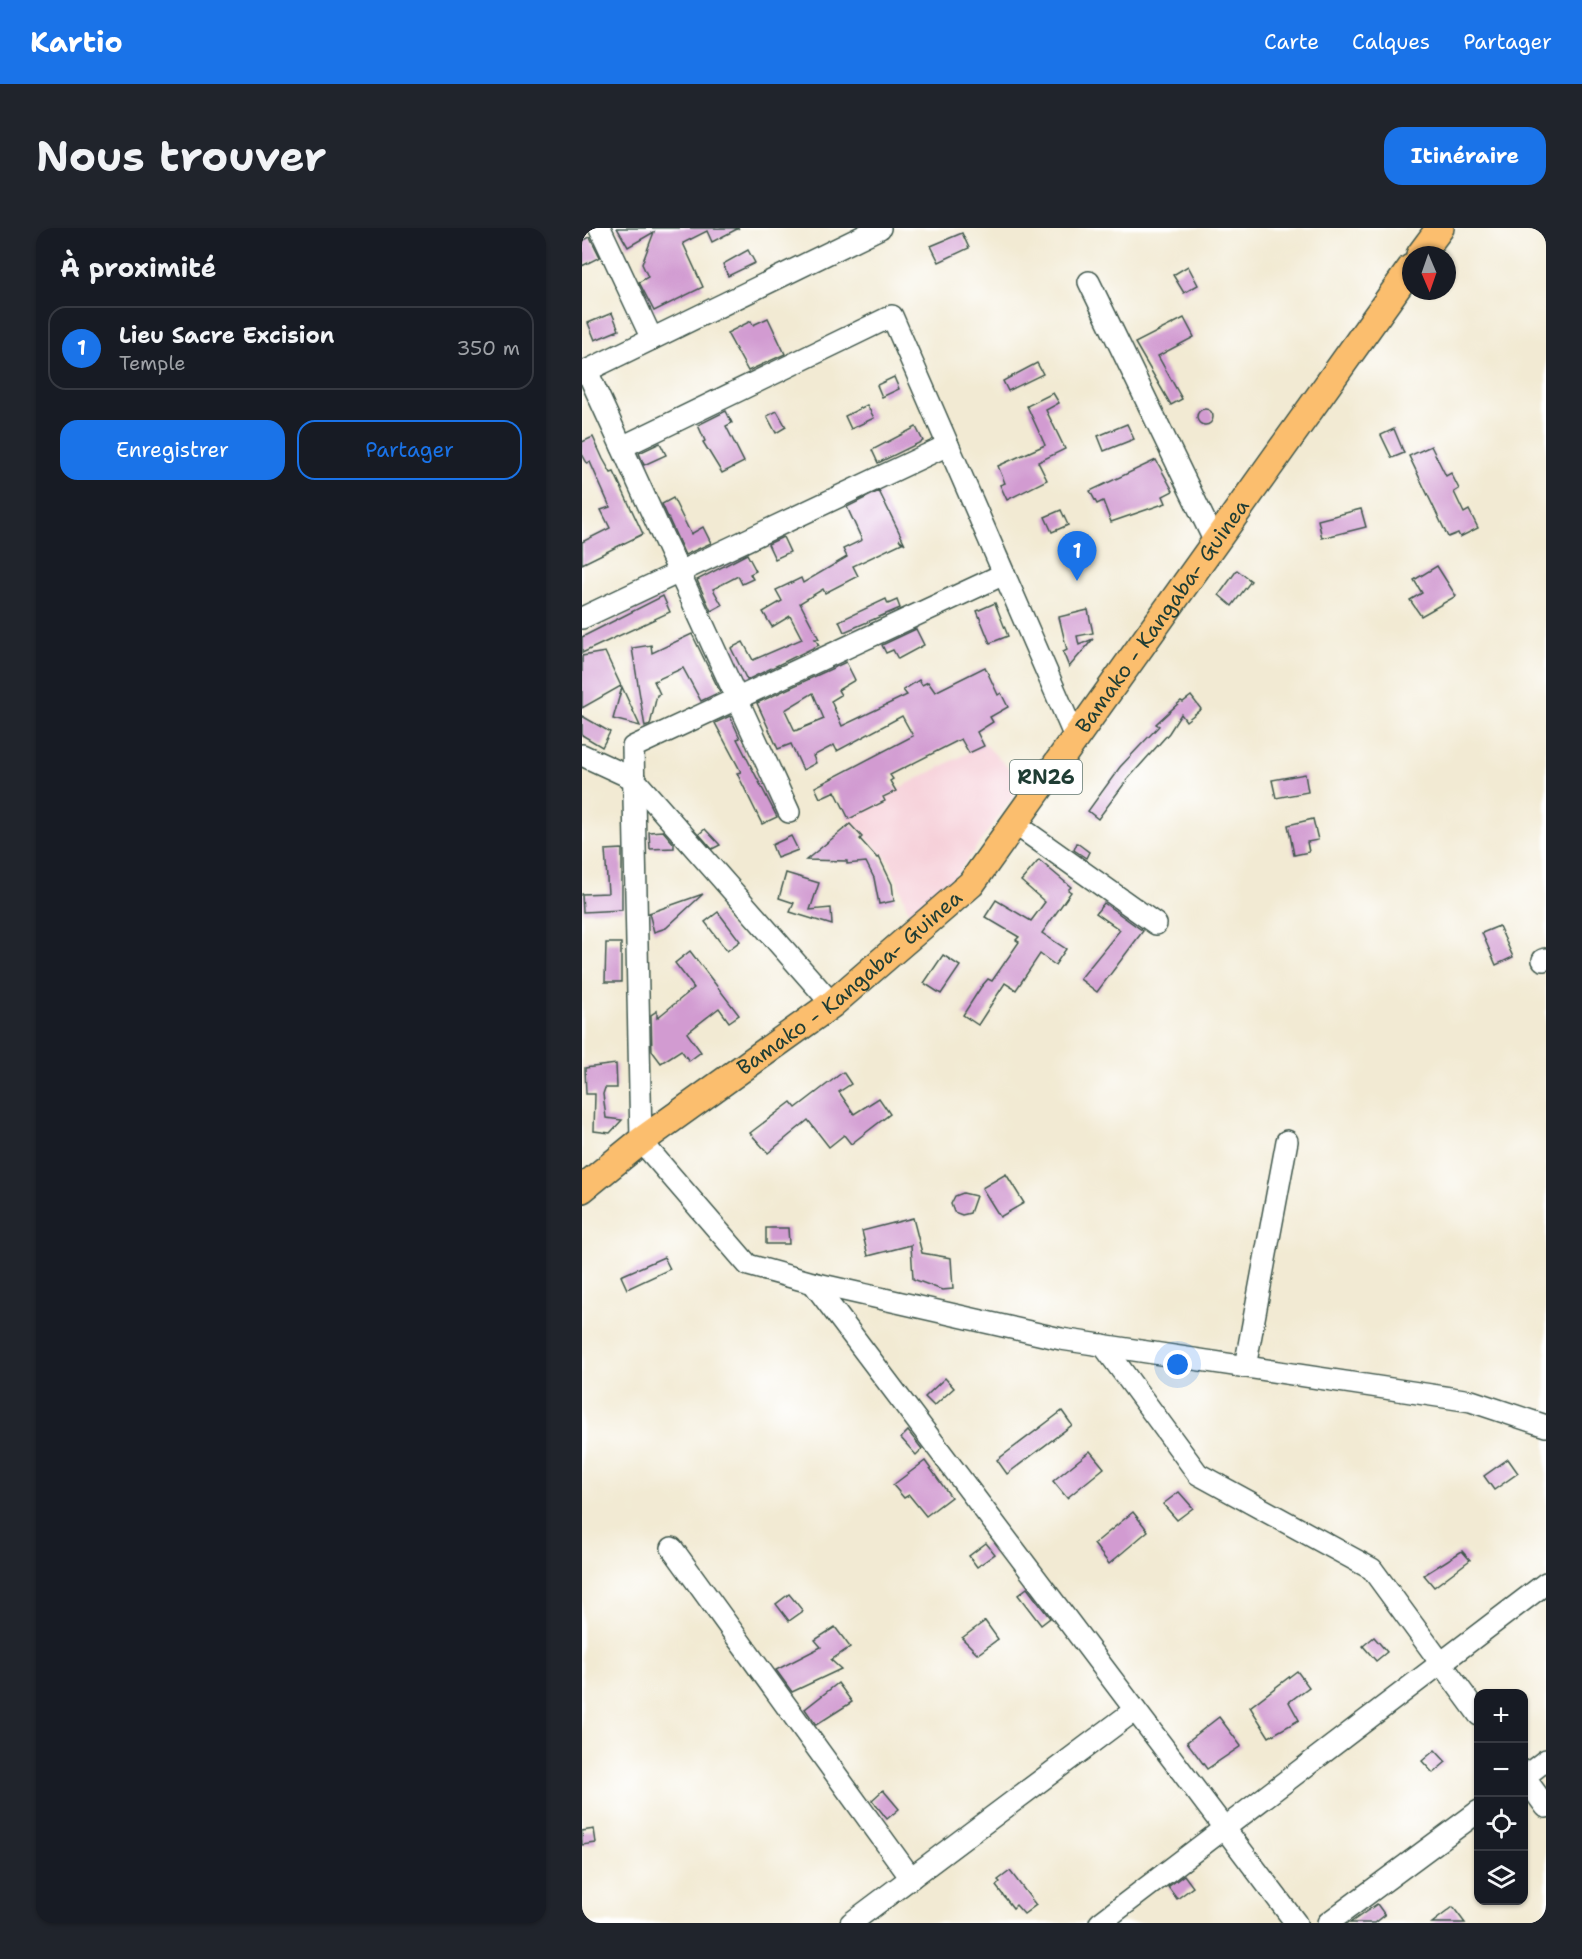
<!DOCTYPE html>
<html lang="fr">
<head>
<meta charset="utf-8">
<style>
	:root { --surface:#171b24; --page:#20242c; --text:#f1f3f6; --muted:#9ea1a6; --line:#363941; --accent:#1a73e8 }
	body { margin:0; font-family:"Shantell Sans",sans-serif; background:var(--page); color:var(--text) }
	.controls { position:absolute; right:18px; bottom:18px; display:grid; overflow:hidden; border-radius:12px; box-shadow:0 2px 4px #0004 }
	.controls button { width:54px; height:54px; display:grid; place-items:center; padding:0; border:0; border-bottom:2px solid var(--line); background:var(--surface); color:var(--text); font:30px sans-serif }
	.compass { position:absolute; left:820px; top:18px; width:54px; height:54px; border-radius:50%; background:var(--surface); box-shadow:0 2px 4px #0004; rotate:178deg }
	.you { position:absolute; left:596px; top:1137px; width:21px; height:21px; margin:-15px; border:4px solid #fff; border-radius:50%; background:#1a73e8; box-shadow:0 0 0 9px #1a73e833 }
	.badge { display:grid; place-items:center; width:39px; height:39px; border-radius:50%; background:var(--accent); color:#fff; font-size:20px; font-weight:700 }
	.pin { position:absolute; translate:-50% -50px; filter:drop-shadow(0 2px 3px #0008) }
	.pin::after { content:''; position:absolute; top:32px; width:21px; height:18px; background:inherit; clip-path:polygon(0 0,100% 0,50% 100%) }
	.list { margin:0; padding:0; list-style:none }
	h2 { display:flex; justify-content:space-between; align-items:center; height:78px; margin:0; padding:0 24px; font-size:26px }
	h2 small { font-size:20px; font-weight:400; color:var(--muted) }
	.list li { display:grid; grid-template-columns:39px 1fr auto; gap:18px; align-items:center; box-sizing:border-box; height:84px; margin:0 12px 12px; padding:0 12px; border:2px solid var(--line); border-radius:18px }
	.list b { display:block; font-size:22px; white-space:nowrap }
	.list p { margin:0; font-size:20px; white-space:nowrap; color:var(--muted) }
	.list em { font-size:20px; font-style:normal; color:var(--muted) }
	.actions { display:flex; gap:12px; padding:18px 24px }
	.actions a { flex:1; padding:14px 0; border:2px solid var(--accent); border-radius:18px; text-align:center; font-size:21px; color:var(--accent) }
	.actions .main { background:var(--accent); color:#fff }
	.icon { flex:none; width:33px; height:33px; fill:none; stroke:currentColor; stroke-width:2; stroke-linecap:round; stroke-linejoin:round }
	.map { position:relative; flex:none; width:964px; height:1695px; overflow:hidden; border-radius:18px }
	header { display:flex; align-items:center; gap:36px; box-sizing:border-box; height:84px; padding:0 30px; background:var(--accent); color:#fff }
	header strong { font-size:28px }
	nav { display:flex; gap:33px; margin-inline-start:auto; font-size:21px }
	.intro { display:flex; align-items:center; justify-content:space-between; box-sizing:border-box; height:144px; padding:0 36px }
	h1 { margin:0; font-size:42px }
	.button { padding:15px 27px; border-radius:18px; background:var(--accent); color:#fff; font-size:21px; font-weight:700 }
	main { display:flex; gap:36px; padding:0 36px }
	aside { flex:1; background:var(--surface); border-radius:18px; box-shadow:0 2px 4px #0004 }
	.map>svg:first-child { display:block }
</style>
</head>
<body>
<header>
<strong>Kartio</strong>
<nav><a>Carte</a><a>Calques</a><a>Partager</a></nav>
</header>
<div class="intro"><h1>Nous trouver</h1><a class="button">Itinéraire</a></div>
<main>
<aside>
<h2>À proximité<small></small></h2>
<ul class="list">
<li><span class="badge">1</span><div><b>Lieu Sacre Excision</b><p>Temple</p></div><em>350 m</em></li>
</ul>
<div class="actions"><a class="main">Enregistrer</a><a>Partager</a></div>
</aside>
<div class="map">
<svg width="964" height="1695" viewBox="0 0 964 1695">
	<rect width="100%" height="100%" fill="#fff"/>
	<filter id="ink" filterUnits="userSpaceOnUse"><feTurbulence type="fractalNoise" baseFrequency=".0167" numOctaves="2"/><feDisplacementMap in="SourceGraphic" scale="12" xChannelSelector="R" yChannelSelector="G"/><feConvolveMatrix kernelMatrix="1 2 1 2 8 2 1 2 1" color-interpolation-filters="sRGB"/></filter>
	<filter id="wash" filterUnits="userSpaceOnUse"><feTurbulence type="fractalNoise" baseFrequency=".008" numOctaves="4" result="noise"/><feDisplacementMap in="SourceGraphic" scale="24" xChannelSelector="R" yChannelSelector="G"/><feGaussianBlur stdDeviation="1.35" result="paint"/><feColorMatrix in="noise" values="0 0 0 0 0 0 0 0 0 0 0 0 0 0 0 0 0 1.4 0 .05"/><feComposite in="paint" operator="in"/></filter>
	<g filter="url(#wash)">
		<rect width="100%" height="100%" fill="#f2ead3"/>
		<path fill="#f6cfd8" d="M403,516l38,39 -84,116 -27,21 -22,-58 -45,-46z"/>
		<g id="blocks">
			<g fill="#d29bd1" fill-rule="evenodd">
				<path d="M35,0h122l-27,14 -5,-11 -24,12 20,44 -49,24 -15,-29 9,-5 -6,-13 12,-32 -26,15z"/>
				<path d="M380,5l7,15 -30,14 -8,-16z"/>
				<path d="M8,9l10,20 -18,9v-25z"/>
				<path d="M166,22l7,13 -27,13 -5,-12z"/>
				<path d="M606,38l10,19 -14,8 -11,-18z"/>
				<path d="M30,85l7,17 -24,10 -7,-17z"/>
				<path d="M186,90l17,36 -37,17 -21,-38 24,-12 2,4z"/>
				<path d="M602,90l10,19 -36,19 24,43 -11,6 -36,-62z"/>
				<path d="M455,135l6,11 -35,17 -5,-10z"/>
				<path d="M312,149l5,12 -17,8 -5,-12z"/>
				<path d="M471,165l6,10 -13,7 19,39 -27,13 9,18 -40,20 -7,-15 5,-2 -7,-17 47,-21 -18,-39z"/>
				<path d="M285,177l7,13 -23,11 -6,-13z"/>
				<circle cx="623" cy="189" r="8"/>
				<path d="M144,183l6,12 -6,3 18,36 -22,11 -19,-31 2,-1 -7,-16z"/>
				<path d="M195,183l9,16 -10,6 -9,-17z"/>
				<path d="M545,196l7,15 -30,12 -6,-15z"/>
				<path d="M334,199l7,14 -45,22 -6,-13z"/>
				<path d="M812,201l10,24 -12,5 -11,-23z"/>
				<path d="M11,209l10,22 8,14 3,-1 29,62 -61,30v-22l28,-14 -9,-18 9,-3 -20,-45 -3,1 -5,-9v-12z"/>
				<path d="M78,215l6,12 -22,10 -5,-12z"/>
				<path d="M849,218l15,30 5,-3 8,16 -5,3 10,21 5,-3 9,18 -18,9 -2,-4 -10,4 -39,-81z"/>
				<path d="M574,232l17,31 -10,5 3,7 -55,19 -8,-21 -6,3 -7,-13z"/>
				<path d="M297,263l26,53 -6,-5 3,4 -49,23 5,10 -33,17 -2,-4 -23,14 19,36h-4l4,6 -72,35 -16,-32 12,-6 10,18 49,-21 -12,-23 -18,11 -9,-15 19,-11 -6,-11 25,-12 2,5 44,-26 -4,-8 19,-9 -15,-33z"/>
				<path d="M91,270l18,36 12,-7 8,16 -26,12 -23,-51z"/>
				<path d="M779,281l5,18 -44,11 -4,-18z"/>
				<path d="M479,282l7,15 -16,7 -7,-15z"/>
				<path d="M201,309l7,15 -15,7 -7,-15z"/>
				<path d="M165,326l9,17 -6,3 3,5 -11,5 -4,-8 -25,13 9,16 -11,6 -14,-31z"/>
				<path d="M855,338l19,30 -35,20 -11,-16 12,-7 -8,-13z"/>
				<path d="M655,342l14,11 -19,25 -13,-11z"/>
				<path d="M81,368l7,16 -88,41v-16z"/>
				<path d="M304,371l2,5 9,-4 3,8 -56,24 -5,-11z"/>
				<path d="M413,375l13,33 -18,7 -13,-32z"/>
				<path d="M506,382l5,23 -16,3 2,9 14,-6 -24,28 -6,-15 4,-2 -8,-33z"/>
				<path d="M334,401l8,16 -26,14 -5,-9 -7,3 -4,-8z"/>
				<path d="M110,406l28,58 -19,9 -18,-33 -29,13 6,13 -3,1 -7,30 -5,2 -13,-79 19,-3 1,8z"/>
				<path d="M23,424l16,34 -39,22v-52z"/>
				<path d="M264,434l9,18 -17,10 3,5 -10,6 11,25 65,-31 -4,-5 16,-10 3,5 6,-3 7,10 50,-25 13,28 3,-2 7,14 -18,10 3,5 -16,10 7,14 -15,7 -8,-14 -71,36 3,4 -3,2 6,10 -13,6 2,4 -36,18 -14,-28 -15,7 -5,-11 98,-51 -11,-20 -65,35 -3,-6 -21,11 3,7 -13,7 -12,-26 -13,5 -21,-46zM231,465l11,26 -29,12 -10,-21z"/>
				<path d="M40,459l18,39 -27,-7z"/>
				<path d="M609,468l10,13 -15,12 -5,-7 -12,19 -42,47 -29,39 -10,-8 32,-44 39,-41 -3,-2 25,-23 2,1z"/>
				<path d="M0,488l28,16 -8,15 -20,-12z"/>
				<path d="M148,488l10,22 -3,1 40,78 -15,7 -25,-51 4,-1 -26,-49z"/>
				<path d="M723,546l3,18 -32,6 -4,-18z"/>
				<path d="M731,591l5,21 -11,2 2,10 -15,3 -6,-30z"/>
				<path d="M268,596l12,13 -2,2 17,19 2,-1 13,27 2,17 -15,3 -5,-26 -8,-16 -19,2v-3l-41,-1z"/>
				<path d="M123,601l15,16 -8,4 -13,-15z"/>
				<path d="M81,603l11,13v4l-24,1 -1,-17z"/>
				<path d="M209,608l7,14 -21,8 -5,-13z"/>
				<path d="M495,615l12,9 -3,6 -12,-8z"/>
				<path d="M40,621v61l-39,2 -1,-18 26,-1 -3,-43z"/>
				<path d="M457,632l32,27 -3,3 3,2 -29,41 24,16 -11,16 -15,-11 -24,36 -11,-7 -27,42 -15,-10 18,-28 7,-8 4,2 27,-39 -3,-2 3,-3 -34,-20 11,-17 35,21 14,-19 -24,-21z"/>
				<path d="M204,645l33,10 -9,27 21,-2 1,17 -42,-13 4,-9 -15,-5z"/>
				<path d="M121,666l-37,34 -12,4 -5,-19z"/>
				<path d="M522,675l39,28 -46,61 -17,-13 40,-49 -24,-17z"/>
				<path d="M136,684l22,29 -13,10 -22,-29z"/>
				<path d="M917,698l14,31 -17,8 -14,-32z"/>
				<path d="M24,715h15v39h-16z"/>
				<path d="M108,723l49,64 -10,7 -10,-14 -32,25 14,19 -12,9 -8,-11 -20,13 -9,-12 -1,-36 6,-4v7l37,-30 -19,-25z"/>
				<path d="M361,727l17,11 -19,28 -17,-11z"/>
				<path d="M34,836l1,24h-12l-2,6 3,24 16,2 -12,13 -16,-2 1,-37h-9l-1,-26z"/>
				<path d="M261,844l8,12 -12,8 15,22 25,-16 11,16 -39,30 -7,-9 -15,12 -21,-27 -40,33 -18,-20 41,-31 5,6z"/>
				<path d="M424,946l18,29 -24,14 -18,-29z"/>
				<path d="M381,965l13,3 -6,17 -8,2 -8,-3 -3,-8 4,-8z"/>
				<path d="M331,990l9,35 29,5 2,31 -11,1 -29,-11 -2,-34 -43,11 -6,-25z"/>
				<path d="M184,1000h22l1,16h-23z"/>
				<path d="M82,1029l6,12 -43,20 -6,-13z"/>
				<path d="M363,1150l9,10 -20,18 -9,-9z"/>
				<path d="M480,1183l10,14 -65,49 -10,-14z"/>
				<path d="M326,1203l14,18 -6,6 -15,-17z"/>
				<path d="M508,1223l14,17 -37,30 -14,-17z"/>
				<path d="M926,1231l10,14 -24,17 -10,-14z"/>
				<path d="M343,1233l26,36 -25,19 -17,-21 -5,3 -11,-13z"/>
				<path d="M597,1264l14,16 -16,12 -14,-16z"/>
				<path d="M551,1284l15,19 -39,33 -15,-20z"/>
				<path d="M404,1315l9,11 -18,13 -8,-11z"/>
				<path d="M880,1323l8,9 -36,27 -10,-12z"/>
				<path d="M445,1360l23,30 -9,7 -23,-30z"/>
				<path d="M207,1366l14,17 -14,10 -13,-17z"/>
				<path d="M403,1393l13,18 -20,15 -16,-16z"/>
				<path d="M253,1399l15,20 -19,13 10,9 -49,23 -16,-22 45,-23 -6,-7z"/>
				<path d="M792,1409l13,15 -11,9 -13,-15z"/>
				<path d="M715,1443l12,16 -20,15 10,18 -30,17 -19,-30z"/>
				<path d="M256,1455l14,19 -36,23 -11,-16z"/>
				<path d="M637,1489l22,29 -34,23 -20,-27z"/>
				<path d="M853,1522l11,12 -13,11 -11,-12z"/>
				<path d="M301,1562l16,19 -12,10 -15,-19z"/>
				<path d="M12,1601l2,14 -14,2v-14z"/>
				<path d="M428,1643l26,34 -12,9 -8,-9 -3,3 -17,-22 4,-4 -2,-2z"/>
				<path d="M602,1647l9,12 -16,12 -9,-12z"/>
				<path d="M795,1676l8,11 -10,8h-25z"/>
				<path d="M871,1679l12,16h-33z"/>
			</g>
		</g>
	</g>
	<g filter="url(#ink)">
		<use href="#blocks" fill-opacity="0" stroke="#3f574c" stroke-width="1.5"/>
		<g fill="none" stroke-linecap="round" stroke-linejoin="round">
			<defs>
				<g id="minor">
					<path d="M18,0l52,111"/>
					<path d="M507,54l126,260"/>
					<path d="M5,143l202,441"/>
					<path d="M0,145l298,-145"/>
					<path d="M40,219l270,-131 183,421"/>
					<path d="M422,346l-371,173 8,394 107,124 65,18 248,56 410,62 75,25"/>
					<path d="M0,390l366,-173"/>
					<path d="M0,527l52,24 198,225"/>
					<path d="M432,595l142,101"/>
					<path d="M961,732l3,-1"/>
					<path d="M231,1055l483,640"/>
					<path d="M521,1117l95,129 174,95 107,146"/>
					<path d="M663,1139l42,-226"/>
					<path d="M90,1320l239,330"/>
					<path d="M942,1549l22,30"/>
					<path d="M942,1549l22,-17"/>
					<path d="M269,1695l284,-213"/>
					<path d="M518,1695l446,-340"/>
					<path d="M746,1695l151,-112"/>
				</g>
				<g id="major">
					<path d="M838,27l20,-27"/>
					<path id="s1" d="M0,961l59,-48 191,-137 139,-120 440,-616"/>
				</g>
			</defs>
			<use href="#minor" stroke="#3f574c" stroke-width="24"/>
			<use href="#major" stroke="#3f574c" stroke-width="30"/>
			<use href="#minor" stroke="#fff" stroke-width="21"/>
			<use href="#major" stroke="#fbbe6e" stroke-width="27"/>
		</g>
	</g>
	<g text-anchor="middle" stroke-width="4.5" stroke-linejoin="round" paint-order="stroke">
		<rect fill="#fff" stroke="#627771" stroke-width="1.5" x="428" y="532" width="72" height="34" rx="4.5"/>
		<g font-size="20" font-weight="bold" fill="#1f3d34">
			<text x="464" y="556">RN26</text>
		</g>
		<g font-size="21" fill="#1f3d34" stroke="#fff">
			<text dy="7" stroke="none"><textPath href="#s1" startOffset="824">Bamako - Kangaba- Guinea</textPath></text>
			<text dy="7" stroke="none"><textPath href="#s1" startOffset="338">Bamako - Kangaba- Guinea</textPath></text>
		</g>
	</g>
</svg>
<div class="controls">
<button>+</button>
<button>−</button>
<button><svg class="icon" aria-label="locate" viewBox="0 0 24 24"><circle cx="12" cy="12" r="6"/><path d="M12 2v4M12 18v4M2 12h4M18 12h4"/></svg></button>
<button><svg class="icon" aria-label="layers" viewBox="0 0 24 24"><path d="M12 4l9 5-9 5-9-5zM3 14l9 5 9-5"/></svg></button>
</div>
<svg class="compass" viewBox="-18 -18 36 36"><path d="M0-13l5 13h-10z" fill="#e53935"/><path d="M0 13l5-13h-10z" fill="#9ea1a6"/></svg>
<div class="you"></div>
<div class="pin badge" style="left:495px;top:353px">1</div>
</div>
</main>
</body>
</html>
